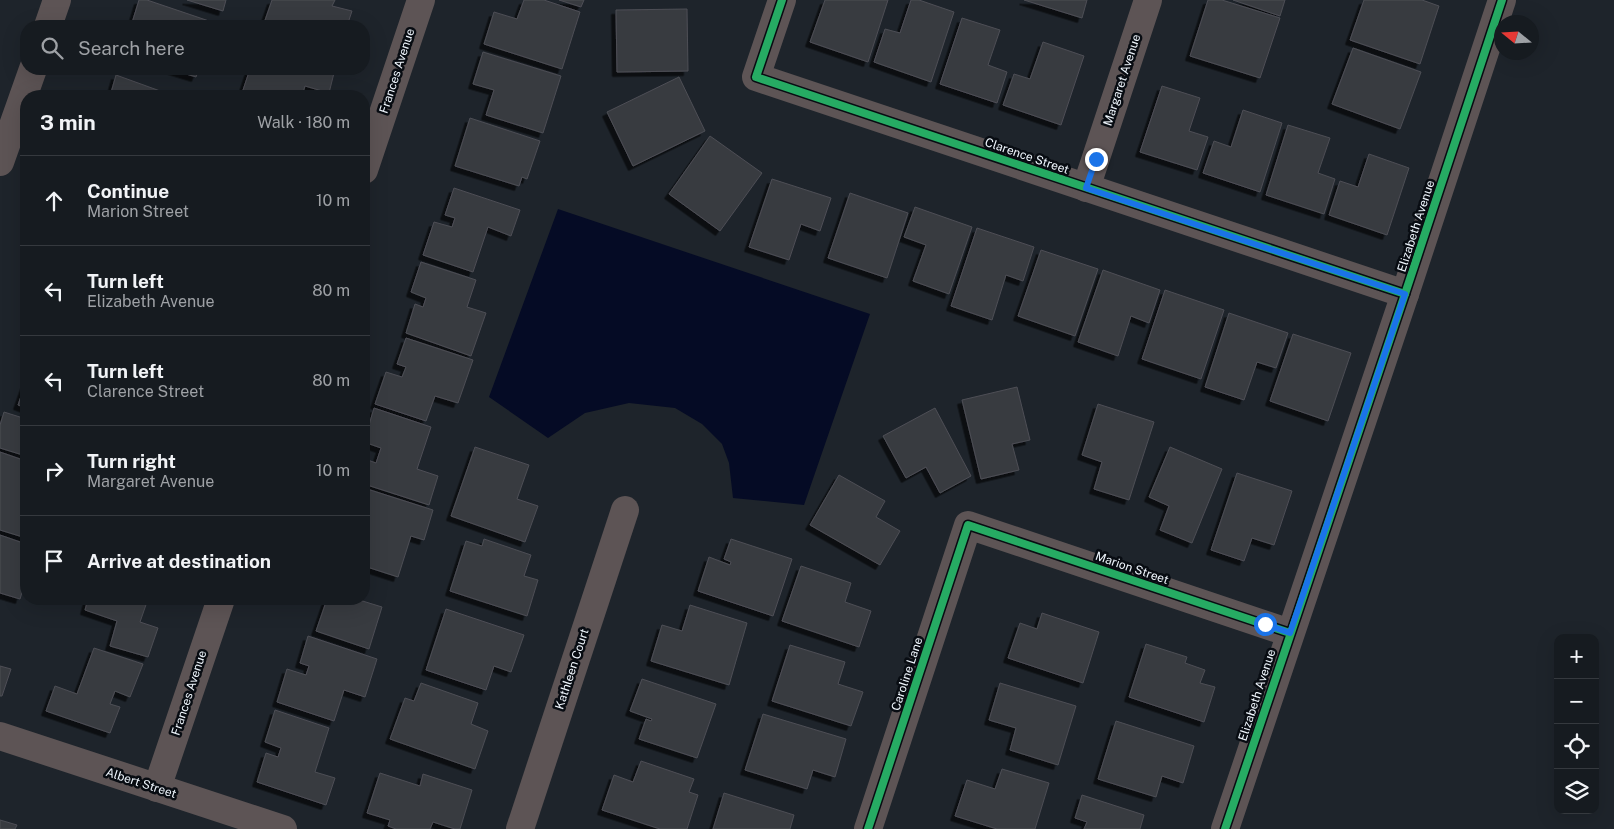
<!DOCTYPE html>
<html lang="en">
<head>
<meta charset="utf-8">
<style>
	:root { --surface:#161b20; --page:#1f2429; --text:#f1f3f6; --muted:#9ea1a5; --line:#35393e }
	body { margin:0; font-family:"Public Sans",sans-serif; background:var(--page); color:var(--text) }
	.controls { position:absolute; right:15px; bottom:15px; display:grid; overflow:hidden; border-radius:10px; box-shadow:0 5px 20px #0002 }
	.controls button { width:45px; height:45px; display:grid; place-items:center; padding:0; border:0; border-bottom:1px solid var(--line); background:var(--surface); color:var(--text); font:25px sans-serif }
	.compass { position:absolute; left:1494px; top:15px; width:45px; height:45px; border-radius:50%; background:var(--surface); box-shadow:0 5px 20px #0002; rotate:288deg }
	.stop { position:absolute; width:15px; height:15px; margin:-11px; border:4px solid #1a73e8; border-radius:50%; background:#fff }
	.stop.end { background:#1a73e8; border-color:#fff; box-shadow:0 1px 5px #0008 }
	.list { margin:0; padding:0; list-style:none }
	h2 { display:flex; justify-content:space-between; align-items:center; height:65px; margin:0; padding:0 20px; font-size:21px }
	h2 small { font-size:16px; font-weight:400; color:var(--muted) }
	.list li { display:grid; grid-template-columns:32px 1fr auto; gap:15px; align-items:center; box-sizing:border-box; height:90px; padding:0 20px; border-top:1px solid var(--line) }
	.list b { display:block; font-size:19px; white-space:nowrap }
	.list p { margin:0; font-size:16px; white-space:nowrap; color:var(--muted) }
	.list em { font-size:16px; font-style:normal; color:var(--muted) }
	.icon { flex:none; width:28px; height:28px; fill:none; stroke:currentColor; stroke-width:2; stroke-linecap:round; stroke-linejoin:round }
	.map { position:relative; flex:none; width:1614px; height:829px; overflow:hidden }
	.search { position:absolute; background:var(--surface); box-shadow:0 5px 20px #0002; left:20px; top:20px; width:350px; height:55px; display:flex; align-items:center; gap:12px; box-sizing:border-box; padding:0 18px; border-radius:20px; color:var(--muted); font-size:19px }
	.panel { position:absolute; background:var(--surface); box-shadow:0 5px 20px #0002; left:20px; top:90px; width:350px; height:515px; border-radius:20px }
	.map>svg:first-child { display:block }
</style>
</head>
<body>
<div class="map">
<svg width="1614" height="829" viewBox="0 0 1614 829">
	<defs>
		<filter id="shadow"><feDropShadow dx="-4.5" dy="4.5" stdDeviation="0" flood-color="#0009"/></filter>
	</defs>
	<rect width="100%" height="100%" fill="#1e242b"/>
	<path fill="#050b25" d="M558,209l312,105 -66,191 -71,-7 -4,-35 -7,-19 -20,-20 -27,-16 -46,-5 -44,10 -37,25 -59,-41z"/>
	<g fill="#393b41" stroke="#4d4e55" filter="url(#shadow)">
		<path d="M139,0h8l68,23 -1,3h-83z"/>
		<path d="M187,0h39l-3,11z"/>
		<path d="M272,0h63l-3,6 20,5 -5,15h-84z"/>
		<path d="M524,0h20l36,12 -18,57 -78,-25 10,-32 23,7z"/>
		<path d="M559,0h25l-3,7z"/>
		<path d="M825,0h63l-20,62 -58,-20z"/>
		<path d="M911,0h8l35,12 -23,70 -57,-20 11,-33 15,4z"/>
		<path d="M1024,0h63l-5,18z"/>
		<path d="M1208,0h14l58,18 -20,60 -70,-22z"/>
		<path d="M1233,0h52l-5,16z"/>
		<path d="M1364,0h58l17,6 -19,58 -70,-24z"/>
		<path d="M687,9l1,62 -71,1 -1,-62z"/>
		<path d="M962,18l38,12 -12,35 19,7 -10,31 -57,-19z"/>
		<path d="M1043,42l41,14 -23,69 -58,-20 11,-31 16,5z"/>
		<path d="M1353,48l68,24 -21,57 -68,-25z"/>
		<path d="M483,52l78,24 -18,57 -57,-18 8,-25 -21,-6z"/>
		<path d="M170,69h29l-3,8z"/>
		<path d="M250,69h85l-6,24 -24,-7 -3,10h-50l-10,-3z"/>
		<path d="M116,75l58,21h-64z"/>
		<path d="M679,77l26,54 -72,35 -26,-54z"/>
		<path d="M1162,86l38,12 -11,33 19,6 -11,33 -57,-18z"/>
		<path d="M1243,110l39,13 -22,69 -57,-19 11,-32 17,6z"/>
		<path d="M470,118l70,23 -13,38 -5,-2 -3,9 -64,-20z"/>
		<path d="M1288,125l42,13 -12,35 17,6 -11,35 -58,-19z"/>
		<path d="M710,136l52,37 -42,58 -51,-37z"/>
		<path d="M1369,154l40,14 -22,67 -58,-20 11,-34 18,6z"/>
		<path d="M772,179l59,19 -11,33 -19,-7 -12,36 -40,-13z"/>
		<path d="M454,188l66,22 -9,26 -23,-9 -15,45 -50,-17 11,-33 18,5 3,-9 -10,-3z"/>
		<path d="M850,193l58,20 -21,65 -59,-20z"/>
		<path d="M915,207l57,20 -23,67 -36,-13 13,-36 -22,-8z"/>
		<path d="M977,228l57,19 -11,34 -17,-6 -14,45 -41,-14z"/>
		<path d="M1041,250l57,19 -23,67 -57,-20z"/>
		<path d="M421,262l55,18 -9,27 19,6 -15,43 -65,-23 9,-29 8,3 3,-9 -15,-6z"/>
		<path d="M1103,270l57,20 -11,33 -18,-7 -13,40 -40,-14z"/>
		<path d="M1165,290l59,20 -23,69 -59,-20z"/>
		<path d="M1229,313l59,20 -12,35 -19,-6 -13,38 -39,-13z"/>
		<path d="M1293,334l58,19 -23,68 -58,-20z"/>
		<path d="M406,338l67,22 -15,43 -23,-7 -9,25 -51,-17 11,-32 16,5 4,-10 -9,-3z"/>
		<path d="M26,382v74l-26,-8v-23l4,-13 19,6 3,-10 -8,-3z"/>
		<path d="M1017,387l13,53 -18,4 7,26 -38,9 -19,-79z"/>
		<path d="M1098,404l56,18 -25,78 -35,-11 8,-27 -20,-7z"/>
		<path d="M374,408l57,19 -14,42 21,7 -9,29 -65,-21 1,-25 11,4 5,-15 -17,-6z"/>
		<path d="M935,408l36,68 -31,17 -14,-26 -20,11 -23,-42z"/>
		<path d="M475,447l54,18 -12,34 21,7 -13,36 -74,-26z"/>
		<path d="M1170,447l52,22 -30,74 -32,-13 9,-24 -20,-9z"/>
		<path d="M0,452l26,9v77l-26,-8z"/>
		<path d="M1237,473l55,18 -18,54 -22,-7 -8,23 -33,-11z"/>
		<path d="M839,475l46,26 -9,16 24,14 -20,34 -70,-40z"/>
		<path d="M364,488l69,22 -9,30 -13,-4 -13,41 -34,-11z"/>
		<path d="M0,535l26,9v35l-6,20 -20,-6z"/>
		<path d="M484,539l47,16 -7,21 14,4 -11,36 -77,-25 16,-50 16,5z"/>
		<path d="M731,539l61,20 -19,57 -75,-25 11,-34 21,8 1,-3 -7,-3z"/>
		<path d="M801,566l50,17 -6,19 26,9 -12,36 -77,-26z"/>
		<path d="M88,599h60l-8,23 18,6 -10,29 -38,-11 7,-25 -32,-11z"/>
		<path d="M327,599h29l26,8 -13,42 -53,-18z"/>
		<path d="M690,605l57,18 -18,62 -78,-24 11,-36 20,6z"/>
		<path d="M446,609l78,26 -13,37 -17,-6 -8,24 -60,-20z"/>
		<path d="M1042,613l57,19 -16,51 -75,-25 12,-35 17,6z"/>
		<path d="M308,636l69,23 -12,38 -21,-7 -10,31 -57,-19 10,-33 19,6 3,-9 -9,-3z"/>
		<path d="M1146,644l41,13 -2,6 20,7 -5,13 15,4 -11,35 -75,-25z"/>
		<path d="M790,645l55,17 -7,22 25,8 -12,34 -79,-25z"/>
		<path d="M94,648l49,16 -13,33 -15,-6 -5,13 10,3 -10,26 -64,-22 9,-25 22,8z"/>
		<path d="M0,666l11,3 -9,27h-2z"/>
		<path d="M642,679l74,25 -19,54 -58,-19 7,-20 5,2 1,-2 -22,-8z"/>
		<path d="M421,683l57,20 -7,21 17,7 -13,38 -85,-30 15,-41 9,3z"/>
		<path d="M1000,683l76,23 -18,59 -48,-15 6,-22 -27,-8z"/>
		<path d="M275,710l54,18 -14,44 20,6 -9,27 -69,-23 9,-29 12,4 3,-9 -16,-6z"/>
		<path d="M763,714l83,25 -11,38 -22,-7 -6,19 -62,-19z"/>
		<path d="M1116,721l78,25 -11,37 -21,-7 -6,21 -58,-18z"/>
		<path d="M641,761l53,18 -5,13 9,3 -11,34h-27l-58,-19 12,-35 19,7z"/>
		<path d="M1002,769l47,14 -14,46h-38l-42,-13 12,-36 28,9z"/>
		<path d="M380,773l40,13 3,-12 49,16 -12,39h-5l-22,-7 -3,7h-34l-8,-3 2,-6 -23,-7z"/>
		<path d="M724,793l70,22 -4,14h-77z"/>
		<path d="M1082,795l62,20 -4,14h-56l3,-7 -12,-4z"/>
		<path d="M0,820l17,5 -2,4h-15z"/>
	</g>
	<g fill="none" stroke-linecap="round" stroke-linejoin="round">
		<g stroke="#5d5455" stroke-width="28">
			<path d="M782,0l-26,77 649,217"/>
			<path d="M48,26l9,-26"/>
			<path d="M0,162l33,-93"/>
			<path d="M364,170l57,-170"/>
			<path d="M1086,188l62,-188"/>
			<path d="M0,736l283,93"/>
			<path d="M157,788l64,-189"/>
			<path d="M520,829l105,-319"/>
			<path d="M868,829l100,-304 322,108"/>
			<path d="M1225,829l180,-535 97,-294"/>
		</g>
		<defs>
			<g id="cycleway">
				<path d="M782,0l-26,77 649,217"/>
				<path d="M868,829l100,-304 322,108"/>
				<path d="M1225,829l180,-535 97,-294"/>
			</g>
		</defs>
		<use href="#cycleway" stroke="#080c12" stroke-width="11"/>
		<use href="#cycleway" stroke="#26ab63" stroke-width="8"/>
	</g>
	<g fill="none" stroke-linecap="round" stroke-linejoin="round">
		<path stroke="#1a73e8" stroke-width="6" d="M1096,159l-10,29 319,106 -115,339 -25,-9"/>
	</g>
	<g text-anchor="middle" stroke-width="5" stroke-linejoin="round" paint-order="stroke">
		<g font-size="12" fill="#eff6fd" stroke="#080c12">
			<text transform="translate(397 71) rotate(-72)" y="4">Frances Avenue</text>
			<text transform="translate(1122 80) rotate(-72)" y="4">Margaret Avenue</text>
			<text transform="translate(1027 156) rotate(19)" y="4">Clarence Street</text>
			<text transform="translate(1416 226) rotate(-72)" y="4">Elizabeth Avenue</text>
			<text transform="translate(1132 568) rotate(19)" y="4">Marion Street</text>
			<text transform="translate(572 669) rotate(-72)" y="4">Kathleen Court</text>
			<text transform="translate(907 674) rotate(-72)" y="4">Caroline Lane</text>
			<text transform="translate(189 693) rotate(-72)" y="4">Frances Avenue</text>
			<text transform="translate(1257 695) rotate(-72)" y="4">Elizabeth Avenue</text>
			<text transform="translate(141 783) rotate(18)" y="4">Albert Street</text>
		</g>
	</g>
</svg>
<div class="controls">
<button>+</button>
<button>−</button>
<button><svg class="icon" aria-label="locate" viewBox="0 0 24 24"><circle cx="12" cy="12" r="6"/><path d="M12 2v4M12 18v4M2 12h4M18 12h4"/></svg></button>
<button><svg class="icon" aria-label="layers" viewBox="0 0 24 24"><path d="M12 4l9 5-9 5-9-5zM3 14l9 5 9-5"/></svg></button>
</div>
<svg class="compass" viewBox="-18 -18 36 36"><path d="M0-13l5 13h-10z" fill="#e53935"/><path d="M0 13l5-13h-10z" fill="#9ea1a5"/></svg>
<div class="stop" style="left:1265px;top:624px"></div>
<div class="stop end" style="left:1096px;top:159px"></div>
<div class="search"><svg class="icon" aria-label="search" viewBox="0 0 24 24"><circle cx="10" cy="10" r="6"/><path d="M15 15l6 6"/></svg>Search here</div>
<section class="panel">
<h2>3 min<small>Walk · 180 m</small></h2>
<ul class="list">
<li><svg class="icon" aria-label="ahead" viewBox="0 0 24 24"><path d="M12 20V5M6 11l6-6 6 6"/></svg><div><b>Continue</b><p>Marion Street</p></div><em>10 m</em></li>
<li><svg class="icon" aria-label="left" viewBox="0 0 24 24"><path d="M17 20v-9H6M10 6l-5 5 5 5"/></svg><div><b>Turn left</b><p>Elizabeth Avenue</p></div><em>80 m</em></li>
<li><svg class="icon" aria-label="left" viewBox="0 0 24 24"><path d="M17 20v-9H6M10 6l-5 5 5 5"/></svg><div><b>Turn left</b><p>Clarence Street</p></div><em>80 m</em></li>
<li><svg class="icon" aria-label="right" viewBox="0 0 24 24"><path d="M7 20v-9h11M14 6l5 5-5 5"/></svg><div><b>Turn right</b><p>Margaret Avenue</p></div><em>10 m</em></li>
<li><svg class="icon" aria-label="arrive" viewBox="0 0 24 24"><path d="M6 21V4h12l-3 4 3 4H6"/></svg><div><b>Arrive at destination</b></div></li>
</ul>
</section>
</div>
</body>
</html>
